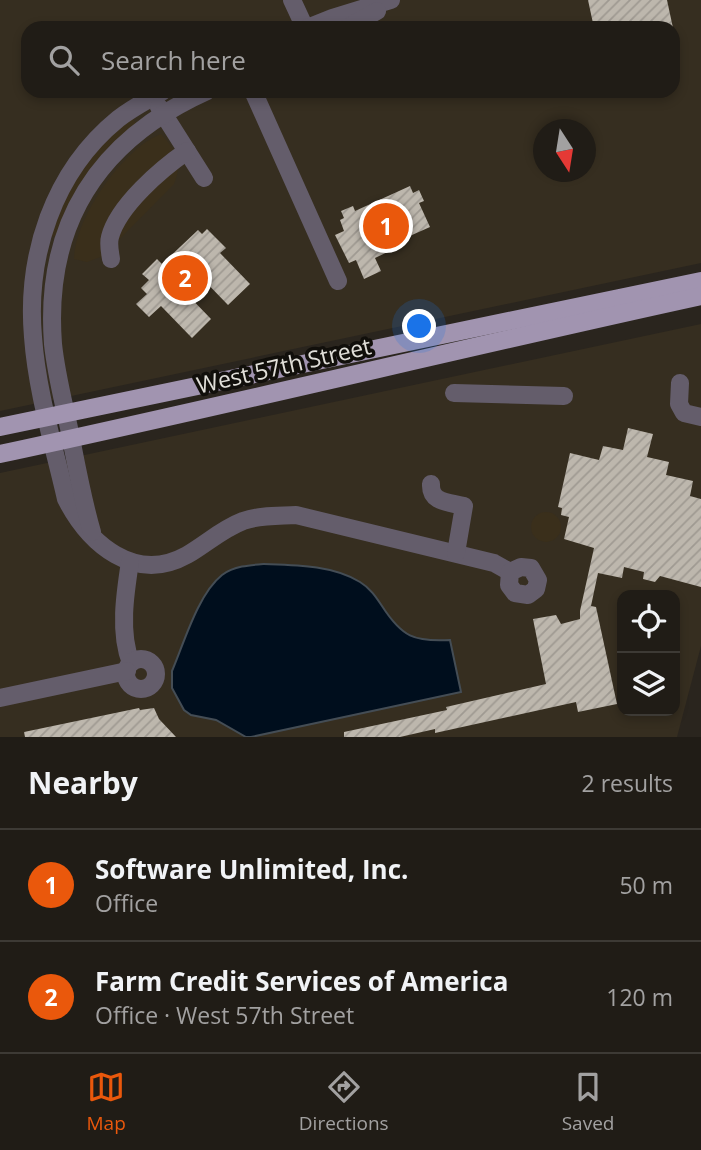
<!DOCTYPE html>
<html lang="en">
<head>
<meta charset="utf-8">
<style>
	:root { --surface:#201c16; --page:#28251f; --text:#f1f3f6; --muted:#a2a1a1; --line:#3d3a35; --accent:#ea580c }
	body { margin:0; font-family:"Open Sans",sans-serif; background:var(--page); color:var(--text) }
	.controls { position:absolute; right:21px; bottom:21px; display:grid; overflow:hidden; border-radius:14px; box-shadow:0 4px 10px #0003 }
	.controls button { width:63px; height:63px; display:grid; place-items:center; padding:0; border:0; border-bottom:2px solid var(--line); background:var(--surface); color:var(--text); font:35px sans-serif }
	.compass { position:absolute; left:533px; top:119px; width:63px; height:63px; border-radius:50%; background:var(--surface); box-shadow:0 4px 10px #0003; rotate:168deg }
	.you { position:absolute; left:420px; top:327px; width:24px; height:24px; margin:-18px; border:5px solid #fff; border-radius:50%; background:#1a73e8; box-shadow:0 0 0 10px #1a73e833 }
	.badge { display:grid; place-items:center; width:46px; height:46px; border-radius:50%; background:var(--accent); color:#fff; font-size:23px; font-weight:700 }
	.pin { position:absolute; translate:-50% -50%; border:4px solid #fff; box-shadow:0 2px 7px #0006 }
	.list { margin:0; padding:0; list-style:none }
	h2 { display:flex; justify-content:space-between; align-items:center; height:91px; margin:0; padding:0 28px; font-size:30px }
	h2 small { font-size:23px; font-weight:400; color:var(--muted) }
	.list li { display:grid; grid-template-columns:46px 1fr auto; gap:21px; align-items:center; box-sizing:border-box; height:112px; padding:0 28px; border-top:2px solid var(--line) }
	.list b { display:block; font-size:26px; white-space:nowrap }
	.list p { margin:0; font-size:23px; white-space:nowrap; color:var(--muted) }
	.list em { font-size:23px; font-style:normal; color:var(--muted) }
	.icon { flex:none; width:38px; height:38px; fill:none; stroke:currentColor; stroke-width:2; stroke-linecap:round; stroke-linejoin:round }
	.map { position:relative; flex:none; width:701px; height:737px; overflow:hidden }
	.search { position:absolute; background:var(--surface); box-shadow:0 4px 10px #0003; left:21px; right:21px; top:21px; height:77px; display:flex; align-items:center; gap:18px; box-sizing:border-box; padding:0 24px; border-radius:21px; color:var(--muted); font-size:26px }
	.sheet { height:315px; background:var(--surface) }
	nav { display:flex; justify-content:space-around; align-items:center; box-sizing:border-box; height:98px; border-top:2px solid var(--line); background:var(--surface); font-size:19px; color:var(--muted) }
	nav a { display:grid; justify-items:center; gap:4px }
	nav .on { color:var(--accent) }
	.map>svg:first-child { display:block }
</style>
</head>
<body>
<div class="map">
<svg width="701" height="737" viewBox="0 0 701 737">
	<defs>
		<pattern id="building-hatch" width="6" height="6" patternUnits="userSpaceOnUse" patternTransform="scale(1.75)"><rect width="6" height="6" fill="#bdb7ad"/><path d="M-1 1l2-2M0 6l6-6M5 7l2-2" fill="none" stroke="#9f9a92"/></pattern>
	</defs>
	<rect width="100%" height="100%" fill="#2a251e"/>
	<g fill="#362e20" fill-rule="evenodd">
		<path d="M0,0h701v263l-701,148zM28,28h645v63h-645zM544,130h42v42h-42z"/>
		<path d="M701,324v322l-24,91h-677v-264zM622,595h53v116h-53z"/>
	</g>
	<g fill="#3a2f1b">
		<path d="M133,118l3,6 -78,112 -9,1 17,-44 38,-53z"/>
		<path d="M161,134c14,14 22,31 13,50l-71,72 -16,6 -13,-3c0,-40 49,-111 87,-125z"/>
		<circle cx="546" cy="527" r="15"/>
	</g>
	<path fill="#000e1d" stroke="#444d55" stroke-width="2" d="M264,564c31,1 69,1 96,18 10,6 16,15 22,24 20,31 32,36 68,34l11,52 -210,45h-5l-30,-17 -25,-5 -7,-5 -12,-22v-17c12,-28 26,-77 50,-96 12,-9 28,-10 42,-11z"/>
	<g fill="url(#building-hatch)">
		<path d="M588,0h79l6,28h-79z"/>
		<path d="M410,186l3,7 6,-3 5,11 -5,2 11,24 -36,16 2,5 -21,10 6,13 -17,8 -8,-19 -7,3 -14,-28 9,-4 -4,-11 4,-2 -3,-7 12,-5 2,5z"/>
		<path d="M207,229l19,19 -6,5 30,31 -22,21 -31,-32 -16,15 30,31 -19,19 -31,-32 -12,11 -13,-13 11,-10 -6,-6 8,-8 -7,-6 15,-15 5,5 36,-34 4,4z"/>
		<path d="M628,428l25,6 -6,23 22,5 -3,13 27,6 -3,15 11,3v88l-41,-11 -5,6 -12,-3 1,-7 -20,-5 -2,11 -24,-5 -7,33 5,1 21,97 -39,8 -2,-10 -141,31v-4l-35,8h-56v-5l103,-22 -1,-3 100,-23 -13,-65 23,-4 5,9 19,-5v-8l14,-63 -30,-9 5,-22 -8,-2 1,-7 -4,-1 12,-54 29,7 4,-14 20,4z"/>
		<path d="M139,708l1,2 14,-2 5,11 17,18h-151l-1,-5z"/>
	</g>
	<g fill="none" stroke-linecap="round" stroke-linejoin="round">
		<g stroke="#645d6b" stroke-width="18">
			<path d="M292,0l13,28"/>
			<path d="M307,28l25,-10 59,-18"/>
			<path d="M347,28l30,-17"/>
			<path d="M163,91c-15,9 -31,17 -45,28 -65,53 -92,137 -85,218 4,55 21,109 33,162 23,45 69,85 121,56 19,-11 35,-26 56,-34 17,-6 35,-5 53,-6l198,48 16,9"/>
			<path d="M253,91l85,190"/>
			<path d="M159,107l45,71"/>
			<path d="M111,259c-1,-7 -3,-15 -1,-22 8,-31 51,-68 77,-86"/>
			<path d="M680,383l-1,21 5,9 17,4"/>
			<path d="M454,393l110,3"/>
			<path d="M431,484c-1,19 18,18 33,22l-8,47"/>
			<path d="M92,532c-10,-34 -16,-69 -23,-104 -6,-28 -13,-55 -16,-84 -9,-120 45,-204 154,-253"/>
			<path d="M130,562c-5,32 -11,71 1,101"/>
			<path d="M521,567l10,1 7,12 -2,9 -8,6 -13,-2 -6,-8 1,-13z"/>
			<circle cx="141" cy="674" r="15"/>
			<path d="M0,698l127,-27"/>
		</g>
		<g stroke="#a194b0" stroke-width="18">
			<path d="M0,427l701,-146"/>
			<path d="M0,454c234,-50 467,-107 701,-158"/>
		</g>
	</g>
	<g text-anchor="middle" stroke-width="7" stroke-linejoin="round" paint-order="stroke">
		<g font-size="23" fill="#e1dfd9" stroke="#110f0b">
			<text transform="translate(284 366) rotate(-13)" y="8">West 57th Street</text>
		</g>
	</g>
</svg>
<div class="controls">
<button><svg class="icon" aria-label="locate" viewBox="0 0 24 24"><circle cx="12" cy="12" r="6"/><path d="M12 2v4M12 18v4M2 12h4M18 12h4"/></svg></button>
<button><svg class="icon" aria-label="layers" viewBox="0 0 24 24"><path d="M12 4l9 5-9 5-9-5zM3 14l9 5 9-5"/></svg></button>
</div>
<svg class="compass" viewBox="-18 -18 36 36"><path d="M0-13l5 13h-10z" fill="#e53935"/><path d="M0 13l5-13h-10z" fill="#a2a1a1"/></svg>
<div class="you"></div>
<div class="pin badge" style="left:386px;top:226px">1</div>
<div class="pin badge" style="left:185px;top:278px">2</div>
<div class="search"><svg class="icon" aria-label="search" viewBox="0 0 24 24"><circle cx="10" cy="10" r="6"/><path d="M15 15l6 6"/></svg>Search here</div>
</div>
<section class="sheet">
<h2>Nearby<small>2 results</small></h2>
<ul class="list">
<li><span class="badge">1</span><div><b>Software Unlimited, Inc.</b><p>Office</p></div><em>50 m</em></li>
<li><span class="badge">2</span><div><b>Farm Credit Services of America</b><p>Office · West 57th Street</p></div><em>120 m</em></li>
</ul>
</section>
<nav>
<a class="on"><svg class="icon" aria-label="map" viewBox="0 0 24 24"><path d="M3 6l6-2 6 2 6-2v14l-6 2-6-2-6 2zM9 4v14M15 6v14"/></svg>Map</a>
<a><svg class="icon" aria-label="directions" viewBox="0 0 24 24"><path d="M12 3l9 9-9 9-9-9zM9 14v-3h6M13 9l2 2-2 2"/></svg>Directions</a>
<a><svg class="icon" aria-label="saved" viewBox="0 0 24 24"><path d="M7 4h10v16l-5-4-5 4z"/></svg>Saved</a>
</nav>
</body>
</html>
